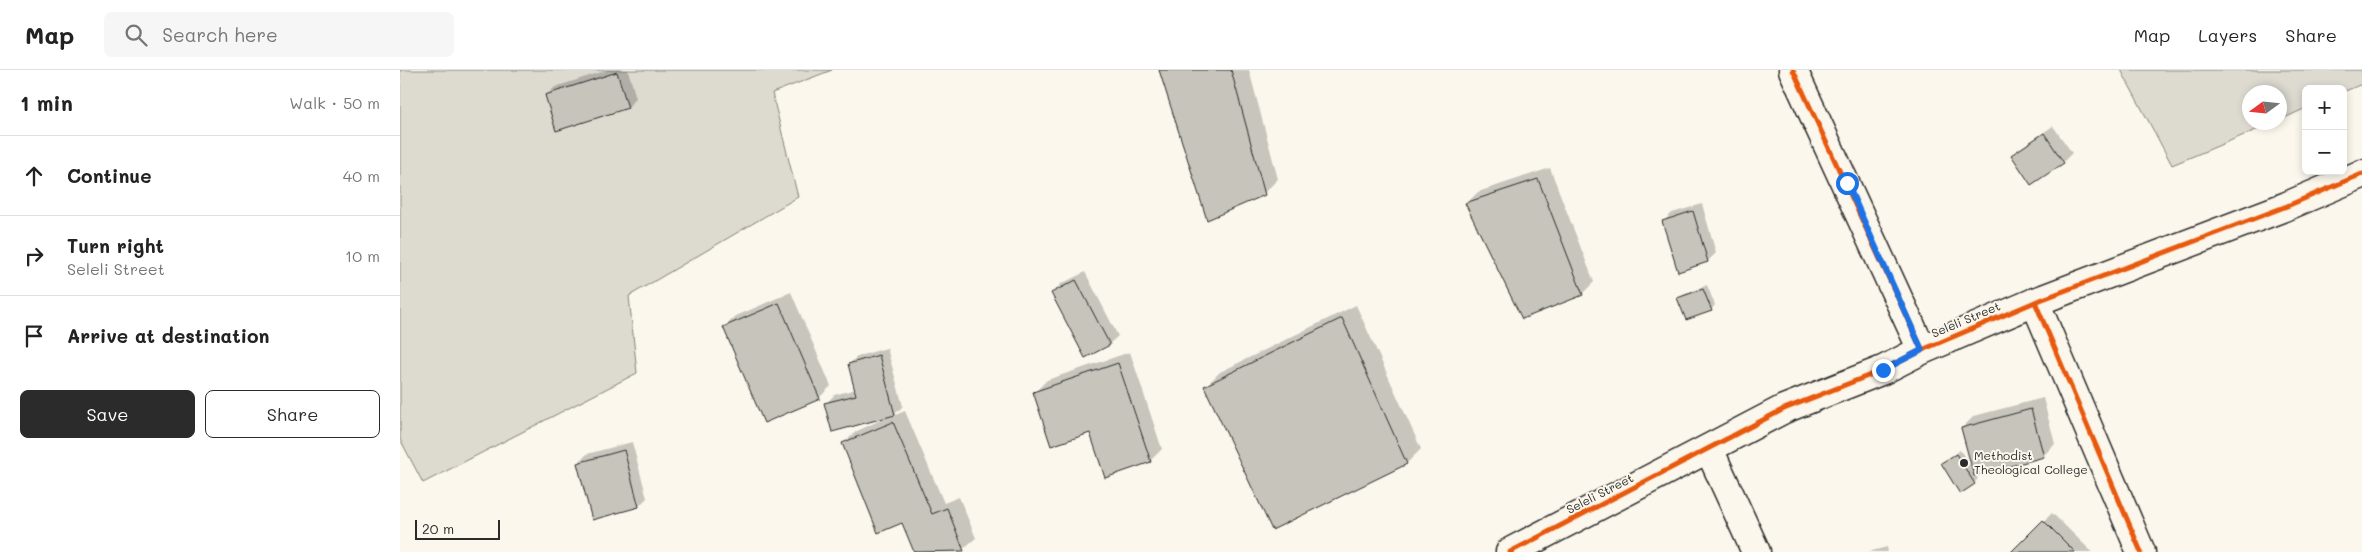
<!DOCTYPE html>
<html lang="en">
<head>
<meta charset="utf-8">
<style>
	:root { --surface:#fff; --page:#f6f6f6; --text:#222; --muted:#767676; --line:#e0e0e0; --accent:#2b2b2b }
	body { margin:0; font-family:Mali,sans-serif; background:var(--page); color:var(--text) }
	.controls { position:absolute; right:15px; top:15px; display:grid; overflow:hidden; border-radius:8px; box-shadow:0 2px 8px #0003 }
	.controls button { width:45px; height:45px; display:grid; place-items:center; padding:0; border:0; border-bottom:1px solid var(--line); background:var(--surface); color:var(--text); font:25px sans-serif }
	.compass { position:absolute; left:1842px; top:15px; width:45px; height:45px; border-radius:50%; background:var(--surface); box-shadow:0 2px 8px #0003; rotate:255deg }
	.scale { position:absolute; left:15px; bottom:12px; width:85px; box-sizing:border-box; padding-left:5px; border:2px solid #2b2b2b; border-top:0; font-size:14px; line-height:18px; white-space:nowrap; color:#2b2b2b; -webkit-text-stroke:4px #fbf7ec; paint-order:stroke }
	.stop { position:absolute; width:15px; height:15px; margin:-11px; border:4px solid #1a73e8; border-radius:50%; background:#fff }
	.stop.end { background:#1a73e8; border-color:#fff; box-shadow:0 1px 5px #0008 }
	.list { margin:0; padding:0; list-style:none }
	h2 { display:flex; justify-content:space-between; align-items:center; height:65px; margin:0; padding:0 20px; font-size:21px }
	h2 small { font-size:16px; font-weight:400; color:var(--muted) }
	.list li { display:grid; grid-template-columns:32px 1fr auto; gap:15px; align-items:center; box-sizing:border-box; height:80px; padding:0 20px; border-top:1px solid var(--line) }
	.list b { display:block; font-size:19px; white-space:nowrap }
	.list p { margin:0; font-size:16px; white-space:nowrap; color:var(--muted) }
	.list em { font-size:16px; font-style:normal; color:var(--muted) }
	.actions { display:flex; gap:10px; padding:15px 20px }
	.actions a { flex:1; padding:11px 0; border:1px solid var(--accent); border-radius:8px; text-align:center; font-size:18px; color:var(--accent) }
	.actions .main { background:var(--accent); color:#fff }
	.icon { flex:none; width:28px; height:28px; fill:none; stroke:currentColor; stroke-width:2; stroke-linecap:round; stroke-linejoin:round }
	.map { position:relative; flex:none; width:1962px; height:482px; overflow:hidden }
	header { display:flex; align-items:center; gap:30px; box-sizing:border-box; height:70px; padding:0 25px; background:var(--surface); border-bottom:1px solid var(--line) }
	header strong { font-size:24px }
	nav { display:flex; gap:28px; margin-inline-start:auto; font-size:18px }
	.search { width:350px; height:45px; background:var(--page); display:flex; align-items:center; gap:12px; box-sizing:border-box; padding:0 18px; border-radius:8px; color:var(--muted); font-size:19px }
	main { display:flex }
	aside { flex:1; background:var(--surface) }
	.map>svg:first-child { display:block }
</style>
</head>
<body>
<header>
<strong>Map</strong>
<div class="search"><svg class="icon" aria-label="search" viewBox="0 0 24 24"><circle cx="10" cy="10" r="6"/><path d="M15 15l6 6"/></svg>Search here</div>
<nav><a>Map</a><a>Layers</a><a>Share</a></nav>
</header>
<main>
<aside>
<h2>1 min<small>Walk · 50 m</small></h2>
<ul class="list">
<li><svg class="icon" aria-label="ahead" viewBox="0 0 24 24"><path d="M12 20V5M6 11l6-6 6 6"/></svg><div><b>Continue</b></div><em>40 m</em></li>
<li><svg class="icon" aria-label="right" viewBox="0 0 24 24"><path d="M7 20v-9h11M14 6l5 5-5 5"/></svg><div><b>Turn right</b><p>Seleli Street</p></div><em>10 m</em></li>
<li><svg class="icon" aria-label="arrive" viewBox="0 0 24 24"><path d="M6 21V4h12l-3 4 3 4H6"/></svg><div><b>Arrive at destination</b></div></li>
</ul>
<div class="actions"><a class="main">Save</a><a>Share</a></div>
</aside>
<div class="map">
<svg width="1962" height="482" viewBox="0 0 1962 482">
	<rect width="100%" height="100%" fill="#fbf7ec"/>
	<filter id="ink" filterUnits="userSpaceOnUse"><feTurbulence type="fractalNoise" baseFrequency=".02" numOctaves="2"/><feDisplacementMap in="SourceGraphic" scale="10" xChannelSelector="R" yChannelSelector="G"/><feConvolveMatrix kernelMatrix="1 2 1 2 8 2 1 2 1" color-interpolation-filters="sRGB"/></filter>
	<g filter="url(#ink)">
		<g fill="#dddad0" stroke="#84827e">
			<path d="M0,0h432l-60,23 26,104 -169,99 8,77 -214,110 -23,-44z"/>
			<path d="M1721,0h241v14l-19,8v-3h-37v19l-26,12v-28h-30v30l23,1 -101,42z"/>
		</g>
		<g fill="#0003">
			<path d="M208,0h20l8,28 -8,9 -71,22 -11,-33 9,-9z"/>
			<path d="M760,0h89l29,109 -14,14z"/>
			<path d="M1653,56l19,27 -9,9 -50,-7 9,-8z"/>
			<path d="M1150,98l44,114 -12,12 -116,-90 12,-12z"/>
			<path d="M1302,134l14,49 -8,8 -44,-40 8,-8z"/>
			<path d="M685,202l33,64 -9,8 -57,-51 9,-9z"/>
			<path d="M1307,215l8,20 -4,5 -32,-11 4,-4z"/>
			<path d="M391,222l40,94 -12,12 -95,-71 12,-11z"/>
			<path d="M956,235l65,144 -14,14 -201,-77 14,-14z"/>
			<path d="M487,278l16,58 -10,10 12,-5 39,92 15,-6 17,41 -17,14h-44l-13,-31 -59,-77 12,-12 34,-16 -63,-12 8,-9 22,-6 -7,-25 9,-8z"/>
			<path d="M730,282l32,97 -12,12 -59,-30 -56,-39 12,-12z"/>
			<path d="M1643,328l12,46 -11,11 -69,19 3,5 -4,4 -32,-20 18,-13 13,20 -11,-42 12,-12z"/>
			<path d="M232,372l15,56 -8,8 -61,-43 9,-9z"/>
			<path d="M1652,443l40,39h-79z"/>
			<path d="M1487,477l1,5h-20z"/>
		</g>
		<g fill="#c7c4bc" stroke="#2b2b2b">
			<path d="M759,0h72l34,125 -58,25z"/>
			<path d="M217,2l11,36 -72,23 -11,-36z"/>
			<path d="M1644,63l20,30 -33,22 -20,-30z"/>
			<path d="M1138,109l45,116 -61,24 -57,-116z"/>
			<path d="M1293,141l15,51 -30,10 -16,-51z"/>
			<path d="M676,210l34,65 -25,13 -34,-65z"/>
			<path d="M1303,219l9,22 -26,9 -9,-22z"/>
			<path d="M379,233l41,96 -56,24 -41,-96z"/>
			<path d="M942,248l65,146 -135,66 -68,-144z"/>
			<path d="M479,285l16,60 -63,17 -8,-29 32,-8 -8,-31z"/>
			<path d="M718,293l33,99 -46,16 -15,-45 -39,13 -18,-54z"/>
			<path d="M1631,339l13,48 -70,19 -13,-48z"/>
			<path d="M493,352l39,92 15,-6 17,43 -50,1 -12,-29 -24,10 -36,-90z"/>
			<path d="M224,380l15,57 -47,13 -15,-57z"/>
			<path d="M1556,384l19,30 -15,10 -19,-31z"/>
			<path d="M1643,450l32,32h-64z"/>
		</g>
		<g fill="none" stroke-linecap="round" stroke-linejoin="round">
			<defs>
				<g id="minor">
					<path d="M1393,0l129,280"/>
					<path d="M1635,232l106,250"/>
					<path d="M1309,379l47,103"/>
					<path d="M1110,482l274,-143 99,-39 39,-20 113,-48 252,-96 75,-32"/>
				</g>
			</defs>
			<use href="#minor" stroke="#2b2b2b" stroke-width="31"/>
			<use href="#minor" stroke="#fbf7ec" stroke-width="28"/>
			<defs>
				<g id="cycleway">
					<path d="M1393,0l129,280"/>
					<path d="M1635,232l106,250"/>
					<path d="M1110,482l274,-143 99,-39 39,-20 113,-48 252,-96 75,-32"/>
				</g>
			</defs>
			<use href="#cycleway" stroke="#fbf7ec" stroke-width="8"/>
			<use href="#cycleway" stroke="#e8590c" stroke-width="5"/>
		</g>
	</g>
	<g fill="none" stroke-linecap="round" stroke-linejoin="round" filter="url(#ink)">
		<path stroke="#1a73e8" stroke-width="6" d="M1447,113l75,167 -39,20"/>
	</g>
	<circle fill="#2b2b2b" stroke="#fbf7ec" stroke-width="2" cx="1564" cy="393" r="5"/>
	<g text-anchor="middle" stroke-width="4" stroke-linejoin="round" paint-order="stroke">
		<g font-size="12" fill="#2b2b2b" stroke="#fbf7ec">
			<text transform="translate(1566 250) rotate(-23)" y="4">Seleli Street</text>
			<text transform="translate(1200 424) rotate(-27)" y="4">Seleli Street</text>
		</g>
		<g font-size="12" fill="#2b2b2b" stroke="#fbf7ec" text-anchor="start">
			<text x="1574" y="390">Methodist<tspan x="1574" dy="14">Theological College</tspan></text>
		</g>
	</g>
</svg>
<div class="controls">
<button>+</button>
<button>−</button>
</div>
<svg class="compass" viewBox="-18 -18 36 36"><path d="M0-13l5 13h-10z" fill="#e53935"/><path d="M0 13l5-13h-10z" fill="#767676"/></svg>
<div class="scale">20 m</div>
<div class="stop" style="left:1447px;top:113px"></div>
<div class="stop end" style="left:1483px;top:300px"></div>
</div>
</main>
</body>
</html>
